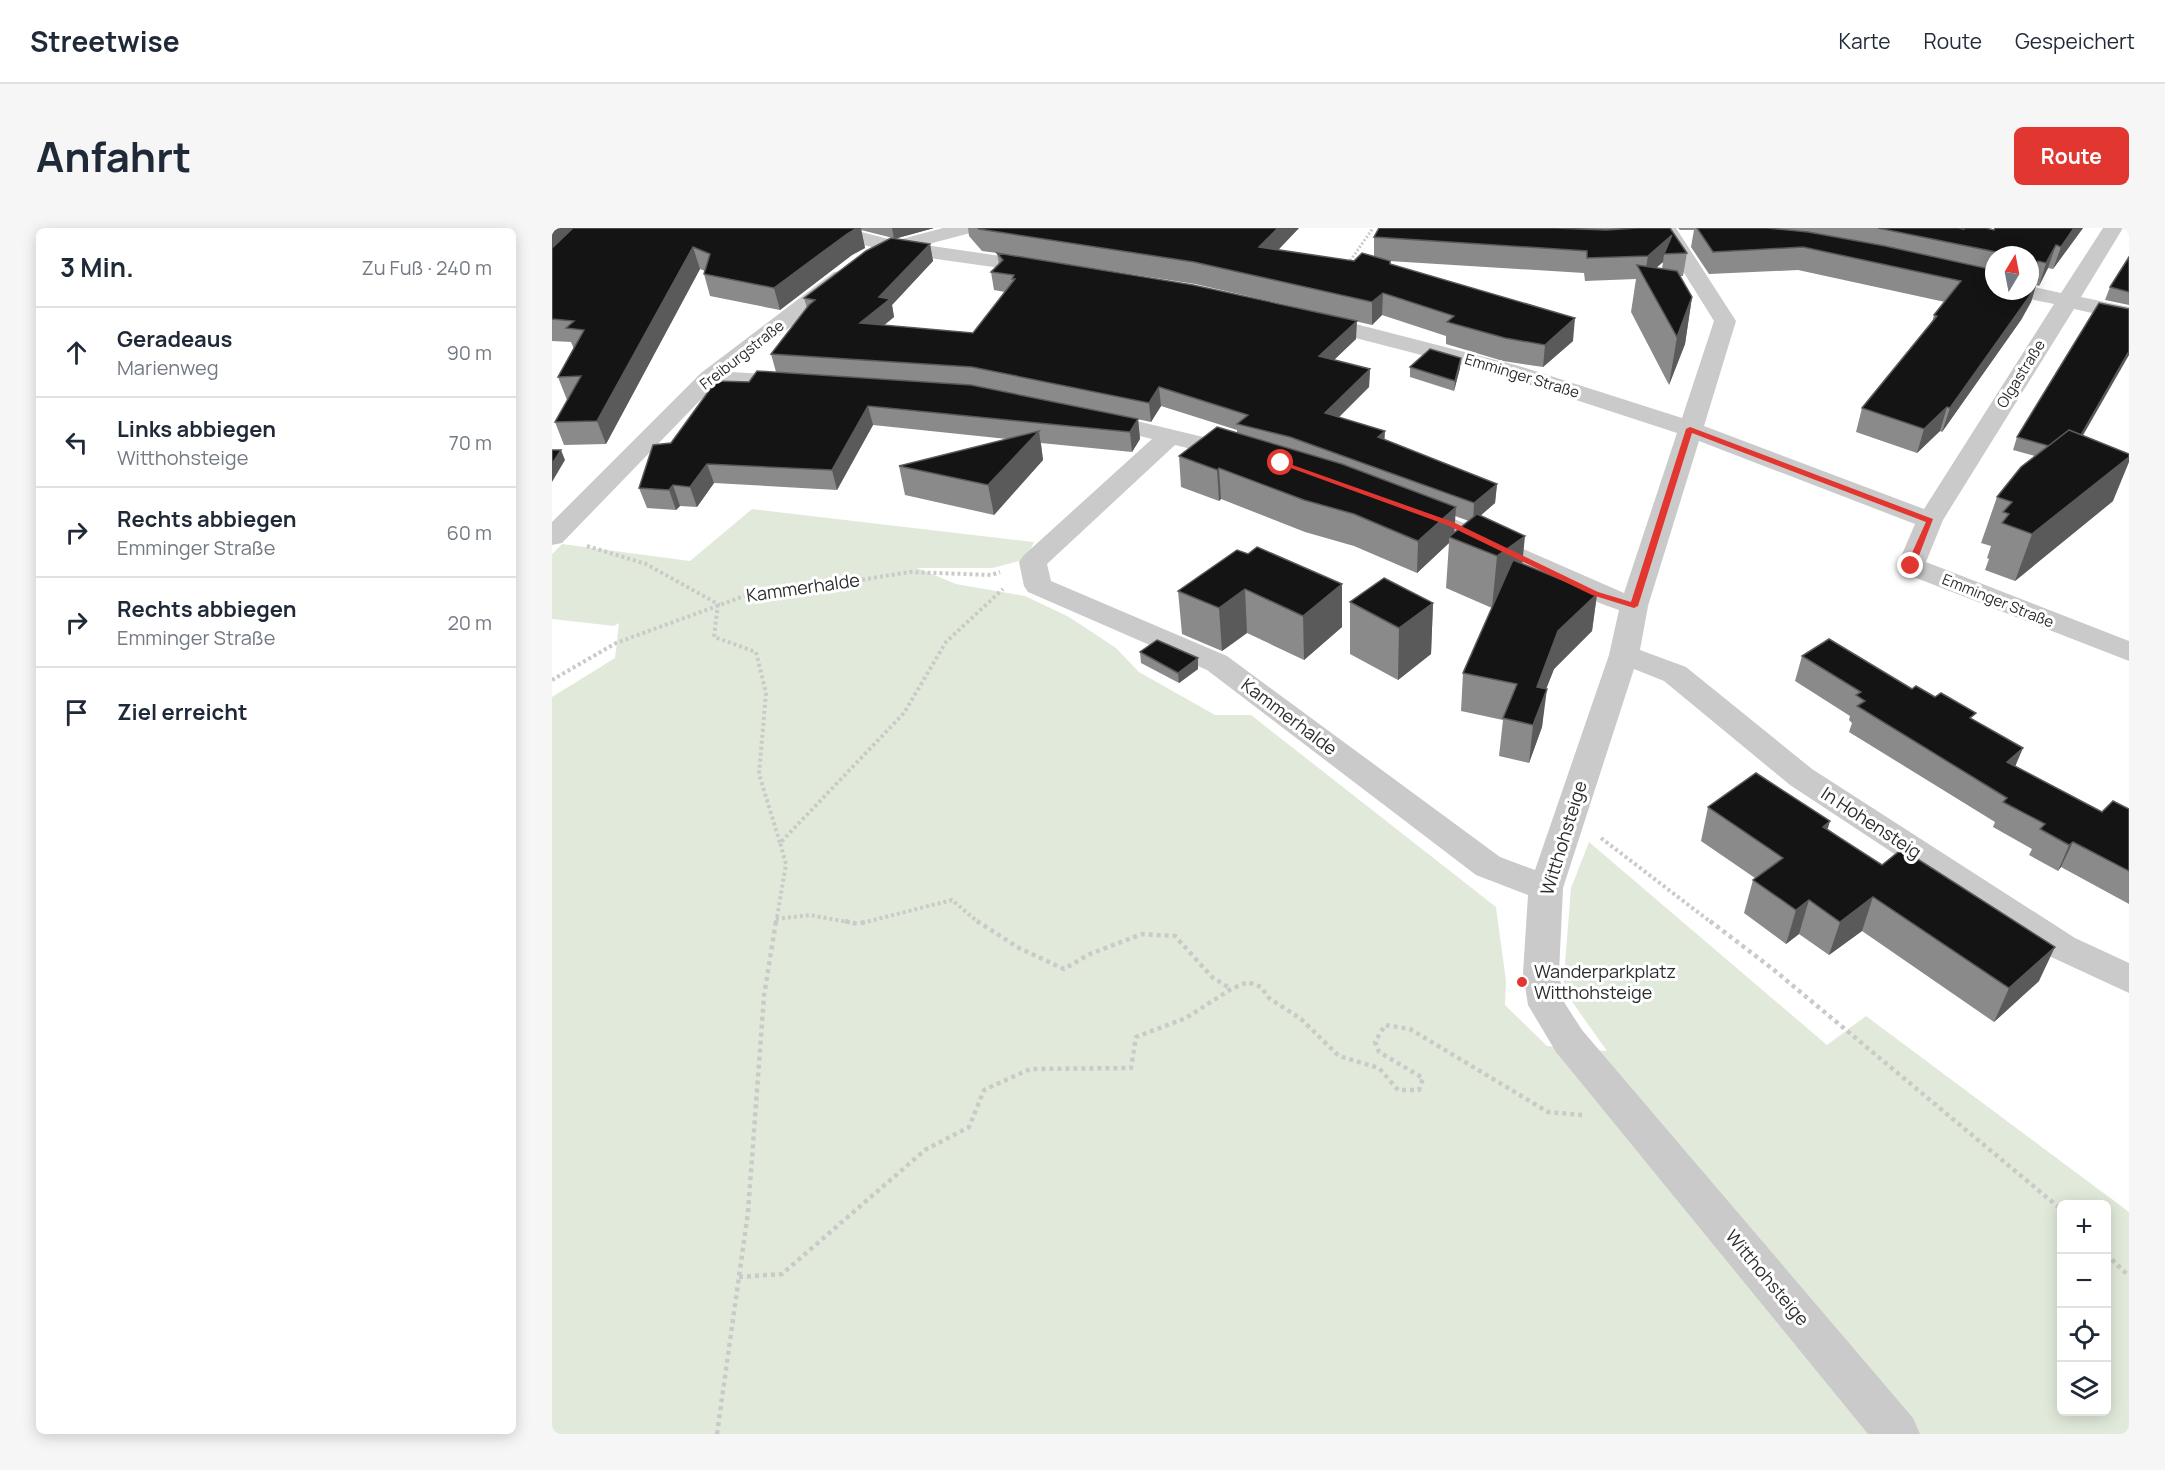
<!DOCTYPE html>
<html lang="de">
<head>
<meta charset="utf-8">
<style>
	:root { --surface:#fff; --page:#f6f6f7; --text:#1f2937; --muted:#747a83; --line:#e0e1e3; --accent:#e23731 }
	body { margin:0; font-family:Manrope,sans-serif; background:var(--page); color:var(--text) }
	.controls { position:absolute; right:18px; bottom:18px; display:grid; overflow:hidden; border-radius:9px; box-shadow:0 3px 15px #0003 }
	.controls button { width:54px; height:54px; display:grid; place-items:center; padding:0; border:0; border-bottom:2px solid var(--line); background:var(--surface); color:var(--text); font:30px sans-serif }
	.compass { position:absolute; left:1433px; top:18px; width:54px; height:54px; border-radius:50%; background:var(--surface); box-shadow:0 3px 15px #0003; rotate:10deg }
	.stop { position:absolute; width:18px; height:18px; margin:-14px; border:4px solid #e23731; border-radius:50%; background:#fff }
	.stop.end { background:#e23731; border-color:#fff; box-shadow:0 2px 6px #0008 }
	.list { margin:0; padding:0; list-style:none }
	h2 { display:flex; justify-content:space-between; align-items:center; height:78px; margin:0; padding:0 24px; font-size:26px }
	h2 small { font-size:20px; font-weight:400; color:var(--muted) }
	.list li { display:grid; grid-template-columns:39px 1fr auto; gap:18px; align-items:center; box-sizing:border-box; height:90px; padding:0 24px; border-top:2px solid var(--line) }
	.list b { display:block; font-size:22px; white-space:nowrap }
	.list p { margin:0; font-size:20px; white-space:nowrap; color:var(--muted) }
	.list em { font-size:20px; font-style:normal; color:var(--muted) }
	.icon { flex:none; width:33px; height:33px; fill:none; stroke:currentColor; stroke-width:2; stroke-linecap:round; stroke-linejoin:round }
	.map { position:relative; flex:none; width:1577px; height:1206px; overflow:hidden; border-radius:9px }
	header { display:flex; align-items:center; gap:36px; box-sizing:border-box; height:84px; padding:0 30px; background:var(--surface); border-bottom:2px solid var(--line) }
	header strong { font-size:28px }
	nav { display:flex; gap:33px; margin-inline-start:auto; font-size:21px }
	.intro { display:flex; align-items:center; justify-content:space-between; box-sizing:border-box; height:144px; padding:0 36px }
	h1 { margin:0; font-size:42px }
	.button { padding:15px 27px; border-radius:9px; background:var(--accent); color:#fff; font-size:21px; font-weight:700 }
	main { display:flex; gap:36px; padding:0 36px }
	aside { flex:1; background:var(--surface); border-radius:9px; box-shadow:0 3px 15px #0003 }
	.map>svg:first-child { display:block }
</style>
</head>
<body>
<header>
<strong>Streetwise</strong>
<nav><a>Karte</a><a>Route</a><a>Gespeichert</a></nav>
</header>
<div class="intro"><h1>Anfahrt</h1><a class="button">Route</a></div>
<main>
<aside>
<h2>3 Min.<small>Zu Fuß · 240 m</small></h2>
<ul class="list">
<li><svg class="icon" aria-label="ahead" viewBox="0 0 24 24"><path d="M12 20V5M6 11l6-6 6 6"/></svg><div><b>Geradeaus</b><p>Marienweg</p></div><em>90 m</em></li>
<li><svg class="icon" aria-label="left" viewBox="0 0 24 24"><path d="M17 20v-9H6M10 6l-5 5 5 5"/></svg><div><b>Links abbiegen</b><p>Witthohsteige</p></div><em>70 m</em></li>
<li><svg class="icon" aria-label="right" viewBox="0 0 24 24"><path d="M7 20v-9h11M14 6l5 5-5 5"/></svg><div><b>Rechts abbiegen</b><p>Emminger Straße</p></div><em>60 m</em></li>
<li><svg class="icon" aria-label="right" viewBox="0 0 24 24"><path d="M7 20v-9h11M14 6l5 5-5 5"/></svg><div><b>Rechts abbiegen</b><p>Emminger Straße</p></div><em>20 m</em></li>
<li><svg class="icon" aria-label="arrive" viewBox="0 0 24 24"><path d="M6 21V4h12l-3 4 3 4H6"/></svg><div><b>Ziel erreicht</b></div></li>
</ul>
</aside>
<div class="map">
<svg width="1577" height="1206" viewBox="0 0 1577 1206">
	<rect width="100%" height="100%" fill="#fff"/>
	<path fill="#e1eada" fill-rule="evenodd" d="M200,281l282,33 -8,17 -33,9h-76l39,16 69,12 44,21 47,31 23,24 76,43h36l245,192 10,74 -1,24 42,41 60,5 -44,-62 8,-101 18,-46 238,203 39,-29 263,196v222h-1577v-737l63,-39 4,-35 -5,3 -62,-7v-65l10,-10 128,17zM1510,976h44v208h-44z"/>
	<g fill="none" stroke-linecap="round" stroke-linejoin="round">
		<path stroke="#cacaca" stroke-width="3" stroke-dasharray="2 2" stroke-linecap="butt" d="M796,36l25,-36"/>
		<g stroke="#cacaca" stroke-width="4" stroke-dasharray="3 3" stroke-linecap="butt">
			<path d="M35,318l59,18 72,40 -4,33 42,15 10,41 -7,81 21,69"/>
			<path d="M0,452l64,-37 142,-52 52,-3 100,-16 81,3 9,-3"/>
			<path d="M1049,610l111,85"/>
			<path d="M224,691l34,-4 43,8"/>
			<path d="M224,695l10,-59 -6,-21 124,-130 42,-71 57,-53"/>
			<path d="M310,695l90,-23 27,23"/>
		</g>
		<g stroke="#cacaca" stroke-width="4.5" stroke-dasharray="4 4" stroke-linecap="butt">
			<path d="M293,693l13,3 10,-3"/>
			<path d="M425,693l42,27 45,21 26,-15 52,-20 33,2 37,41 19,12"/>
			<path d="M1158,693l64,49 288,240"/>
			<path d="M1554,1026l23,22"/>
			<path d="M187,1049l43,-3 143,-124 44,-23 15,-37 46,-21 101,-1 5,-31 50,-19 45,-29 17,-7 13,5 8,11 32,21 38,37 40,12 19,22h21l4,-12 -44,-26 -4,-10 10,-17 25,4 138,83 34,3"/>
			<path d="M165,1206l31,-222 16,-216 12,-75"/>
		</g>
		<g fill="#cacaca" fill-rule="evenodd">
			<path d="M260,0h34l54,14 2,-3 41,-11h34l-3,4 -49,13 117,17 8,1 3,5 -3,5 -8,1 -148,-21 -79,-21z"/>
			<path d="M1104,0h20l60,93 -32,105 220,83 130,-205 -40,-8 -3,-5h19v-5l31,7 42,-65h20l-42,69 48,10v14l-55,-12 -131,211 -17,42 203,79v20l-228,-89 -4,-6 18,-42 -216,-83 -51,165 -8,44 46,17 126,102 263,169 54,25v30l-80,-37 -259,-171 -126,-104 -30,-12 -71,219 -4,85 5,29 18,28 331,388 7,16h-52l-312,-382 -28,-47 -5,-32 5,-78 -52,-20 -269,-205 -179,-78 -4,-6 -5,-24 4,-6 129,-117 -66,-16 -3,-5 3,-5 9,-2 154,37 4,5 -4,5 -9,3 -65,-16 -128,119 4,17 176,75 273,201 35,13 74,-215 10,-45c-75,-26 -143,-66 -217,-94l-4,-6 4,-6 9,-2 9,2 204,89 53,-160 -174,-57 -198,-51 -3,-5 3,-5 8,-2 206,53 163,52 32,-97z"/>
			<path d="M290,43l8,1 3,5 -3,5 -119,90 63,4 8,2 4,5 -4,5 -8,2 -79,-5 -153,158 -10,2v-23l149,-149 133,-101z"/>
		</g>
	</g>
	<g fill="#8a8a8a" fill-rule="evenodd">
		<path d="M0,0h382l-40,11 36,5 3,17 -41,44 2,12 -10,8 89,8 32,-41 -11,-2 -3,-18 8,-7 -2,-12 -15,-2 -13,-15 -1,-8h331l-21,22 76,11 20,-4v-20l5,-9h291l17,25 -4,23h-3l12,21 -7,47 -16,41 -38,-73 5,-33 -51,2 -1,-8 -195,-12 1,3 183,77 -30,26 -40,-6 -57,-17v-8l-64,-21 -10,10 -177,-41 -195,-30 356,85 -22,21 36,9 -1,18 -30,30 45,23 113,44 -2,19 -15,13 42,47 75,31 -5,37 -38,38 -8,20 -4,38 -13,36 -30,-7 4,-36 -42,-9 2,-38 29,-65 -46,-20 3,-45 -32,30 -63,-27 -49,-14 -84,-33 -2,2 -38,-14 -2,-31 58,-23v-3l-76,-24 -10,16 -80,-17 67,14 2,20 -8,13 -91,-9 2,17 -49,55 -89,-20 -6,-29 108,-27 -134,-14 -36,65 -123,-7 -17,24 -17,-1 -4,4 -29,-2 -8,-20 32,-45 78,-61 27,-10 -5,-18 36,-46 -3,-10 89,-60 -32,-8 4,18 -13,7 -72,55 -70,-14 -6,-22 1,-3 -5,-2 -94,175 -42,1 -9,-23 12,-22 -9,-23 16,-28 -3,-7 -19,-1zM1111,34l-1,7 -6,-1zM903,288l14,5 -15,12z"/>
		<path d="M1126,0h280l6,1 30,1 1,-2h88l-30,41 -5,-1 -9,18 -3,-1 -5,17 -10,18 -79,112 -2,-1 -23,22 -61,-21 6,-24 70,-85 2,-8 11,-13 -147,-32 -89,4 -18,-27 3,-17h-14zM1442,27h36v36h-36z"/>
		<path d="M1577,29v48l-24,-5 5,-13z"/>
		<path d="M909,130l-1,10 -6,23 -44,-14v-10z"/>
		<path d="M1531,207l30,66 -98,80 -30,-11 4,-11 -2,-1 4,-12 -10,-3 16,-46 38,-41 -22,-6 4,-13z"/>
		<path d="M685,322l105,77 -38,33 -57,-27 -25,18 -40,-17 -4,-43z"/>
		<path d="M798,374l83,1 -2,51 -33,26 -48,-26z"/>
		<path d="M588,424l58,17 -19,14 -38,-20z"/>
		<path d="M1250,428l110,33 61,31 42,46 87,46 27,-3v95l-68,-37 -3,4 -29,-16 3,-6 -39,-22 2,-5 -146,-90 3,-9 -3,-3 1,-4 -55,-35z"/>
		<path d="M1156,579l120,22 211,152 -45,41 -132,-91 -33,24 -30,-21 -13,10 -42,-31 9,-33 2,-2 -54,-37z"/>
	</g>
	<g fill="#5a5a5a">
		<path d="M0,0h23l-23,20z"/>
		<path d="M305,0h4l4,20 -13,7 -72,55 -6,-22 73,-54z"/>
		<path d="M340,0h42l-40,11z"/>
		<path d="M726,0h21l-39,41 -1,-22z"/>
		<path d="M1522,0h9l-30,41 8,-22z"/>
		<path d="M1120,7l-8,19 -1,8 -19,16 4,-22z"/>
		<path d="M378,16l3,17 -41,44 2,12 -29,24 -5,-18 19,-26z"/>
		<path d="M1504,17l-8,23 -9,18 7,-23z"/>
		<path d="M141,19l7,22 -94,175 -9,-23z"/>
		<path d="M1486,33l-8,24v-3l5,-16z"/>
		<path d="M1486,51l-7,23 -10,18 -79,112 8,-24z"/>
		<path d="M831,65l-1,22 -10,10v-23z"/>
		<path d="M1140,69l-7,47 -16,41 8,-48z"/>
		<path d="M1023,90l-2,23 -30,26 2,-22z"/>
		<path d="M805,93l-1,18 -37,35v-18z"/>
		<path d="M1577,123v4l-63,110 5,-13z"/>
		<path d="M909,130l-1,10 -6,23 1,-10z"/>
		<path d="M818,141l-1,18 -44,44v-18z"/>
		<path d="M607,159l2,19 -10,16 -2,-19z"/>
		<path d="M316,178l5,19 -36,65 -5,-20z"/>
		<path d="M1395,179l-7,24 -23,22 7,-24z"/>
		<path d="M586,191l2,20 -8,13 -2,-20z"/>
		<path d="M487,203l4,29 -49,55 -6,-30z"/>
		<path d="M833,203l-1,19 -6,-13z"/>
		<path d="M9,222l4,10 -13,22v-18z"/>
		<path d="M1577,229v5l-16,39 -98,80 17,-47z"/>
		<path d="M155,236l7,19 -17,24 -7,-20z"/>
		<path d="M667,240l2,31 -2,2 -2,-31z"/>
		<path d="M945,256l-2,19 -22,19 1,-19z"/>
		<path d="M121,257l7,21 -4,4 -7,-20z"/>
		<path d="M904,279l-2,31 -5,-1v6l-32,30 1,-32z"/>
		<path d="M973,308l-5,51 -28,21 5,-52z"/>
		<path d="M790,356v43l-38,33 -1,-44z"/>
		<path d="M693,361l2,44 -25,18 -3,-43z"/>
		<path d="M1045,366l-5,37 -38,38 -22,56 5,-38 21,-56z"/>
		<path d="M881,375l-2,51 -33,26 1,-52z"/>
		<path d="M646,430v11l-19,14 -1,-10z"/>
		<path d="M995,461l-5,38 -13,36 4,-38z"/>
		<path d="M1471,520l-11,26 -5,-12z"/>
		<path d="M1278,593l-10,33 3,-27z"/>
		<path d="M1521,614l-12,25 -3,4 11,-26z"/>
		<path d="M1321,669l-11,34 -33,24 11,-33z"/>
		<path d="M1257,672l-10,34 -13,10 10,-34z"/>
		<path d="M1503,719l-16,34 -45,41 15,-34z"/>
	</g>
	<g fill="#141414" stroke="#5a5a5a" stroke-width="1.5">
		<path d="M21,0h284l-10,6 -73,54 -70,-14 6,-20 -17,-7 -96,174 -42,1 26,-46 -23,1 26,-47 -18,-2 8,-7 -22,-2v-71z"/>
		<path d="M426,0h300l-19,19 95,14 8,-8 28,8v3l185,54 -30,27 -40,-7 -58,-16 7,-6 -71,-23 -11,9 -178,-40 -215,-33z"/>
		<path d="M827,0h176l51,2 31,-2h33l17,25 -23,1 8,-19 -24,21 -61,2v-7l-213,-14z"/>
		<path d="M1145,0h70l41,4 77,14 109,24v21h36v-14l8,2 -9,18 -79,111 -3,-1 -23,22 -62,-21 75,-92 -3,-1 27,-34 -158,-34 -90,5z"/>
		<path d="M1326,0h80l6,1v-1h22l8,2 1,-2h79l-13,19 -5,-2 -10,18 -8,-2 -3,5h-5v-11h-28l-1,-2z"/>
		<path d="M339,10l39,6 -51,53 11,2 -30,24 113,10 42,-54h-3l2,-4 -23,-3 12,-12 -6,-7 196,32 164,36 -38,35 51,13 -45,44 60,18 -7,6 119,47 -23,19 -184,-66 -53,-13 11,-9 -89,-28 -10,16 -177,-36 -201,-13 38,-49 6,-5 -11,-2 62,-47z"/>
		<path d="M1577,29v35l-19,-5z"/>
		<path d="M1085,37l40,6 15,26 -15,40z"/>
		<path d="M1547,75l30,6v42l-48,84 -12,-5 -20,16 -32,-9z"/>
		<path d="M878,121l31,9 -6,23 -45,-14z"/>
		<path d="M205,143l214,14 167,34 -8,13 -262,-26 -36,64 -125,-6 -17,23 -17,-2 -4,5 -30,-2 14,-43 18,-2 45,-62 33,1z"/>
		<path d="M665,199l125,37 114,43 -38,34 -64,-27 -50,-14 -85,-32 -2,2 -38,-14z"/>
		<path d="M1517,202l60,24v3l-97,77 -30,-11 7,-9 -6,-2 9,-10 -15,-5 24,-30z"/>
		<path d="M487,203l-51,54 -89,-19z"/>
		<path d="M0,222h9l-9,14z"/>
		<path d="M925,286l48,22 -28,20 -48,-19z"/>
		<path d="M705,319l85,37 -39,32 -58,-27 -26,19 -41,-17 59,-41 11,4z"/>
		<path d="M961,332l84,34 -39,37 -21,56 10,2 -14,36 -30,-7 14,-34 -54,-11z"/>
		<path d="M832,350l49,25 -34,25 -49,-26z"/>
		<path d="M1277,411l83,50 4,-3 19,11 6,-4 35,20 -6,5 53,30 -16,14 95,50 11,-11 16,8v62l-56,-29 -4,3 -29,-16 5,-5 -42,-22 4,-4 -150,-92 8,-5 -9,-6 5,-3 -59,-36z"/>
		<path d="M605,412l41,18 -20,15 -38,-21z"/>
		<path d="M1204,545l74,48 -7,6 59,38 20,-16 153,98 -46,41 -136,-91 -33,25 -31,-22 -13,10 -43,-30 30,-22 -75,-51z"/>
	</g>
	<path fill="#e23731" d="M1138,199l243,92 -18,47 -4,2 -5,-2 20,-44 -234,-89 -54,173 -4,2 -42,-13 -145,-70 -170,-62 7,-1 169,60 145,70 33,10 55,-173z"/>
	<circle fill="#e23731" stroke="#fff" stroke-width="2" cx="970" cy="754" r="6"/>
	<g text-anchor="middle" stroke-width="6" stroke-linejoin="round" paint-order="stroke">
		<g font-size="15" fill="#2d2d2d" stroke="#fff">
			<text transform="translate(190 127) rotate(-38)" y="5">Freiburgstraße</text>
			<text transform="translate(1469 146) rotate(-58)" y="5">Olgastraße</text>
			<text transform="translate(970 148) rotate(17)" y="5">Emminger Straße</text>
			<text transform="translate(1446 373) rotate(22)" y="5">Emminger Straße</text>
		</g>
		<g font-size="18" fill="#2d2d2d" stroke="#fff">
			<text transform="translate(251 360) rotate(-8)" y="6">Kammerhalde</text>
			<text transform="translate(737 489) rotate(37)" y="6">Kammerhalde</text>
			<text transform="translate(1319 595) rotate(33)" y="6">In Hohensteig</text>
			<text transform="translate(1012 610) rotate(-73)" y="6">Witthohsteige</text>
			<text transform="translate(1215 1050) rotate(50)" y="6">Witthohsteige</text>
		</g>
		<g font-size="18" fill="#2d2d2d" stroke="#fff" text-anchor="start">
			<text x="982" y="750">Wanderparkplatz<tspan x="982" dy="21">Witthohsteige</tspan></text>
		</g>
	</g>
</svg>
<div class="controls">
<button>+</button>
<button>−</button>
<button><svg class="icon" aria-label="locate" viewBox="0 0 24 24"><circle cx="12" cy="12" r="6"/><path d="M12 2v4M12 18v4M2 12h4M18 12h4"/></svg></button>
<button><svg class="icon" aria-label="layers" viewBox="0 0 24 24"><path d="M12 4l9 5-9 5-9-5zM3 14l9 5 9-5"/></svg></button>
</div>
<svg class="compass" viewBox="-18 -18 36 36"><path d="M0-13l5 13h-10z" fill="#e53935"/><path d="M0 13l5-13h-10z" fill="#747a83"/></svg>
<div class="stop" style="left:729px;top:235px"></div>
<div class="stop end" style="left:1359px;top:338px"></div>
</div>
</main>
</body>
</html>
